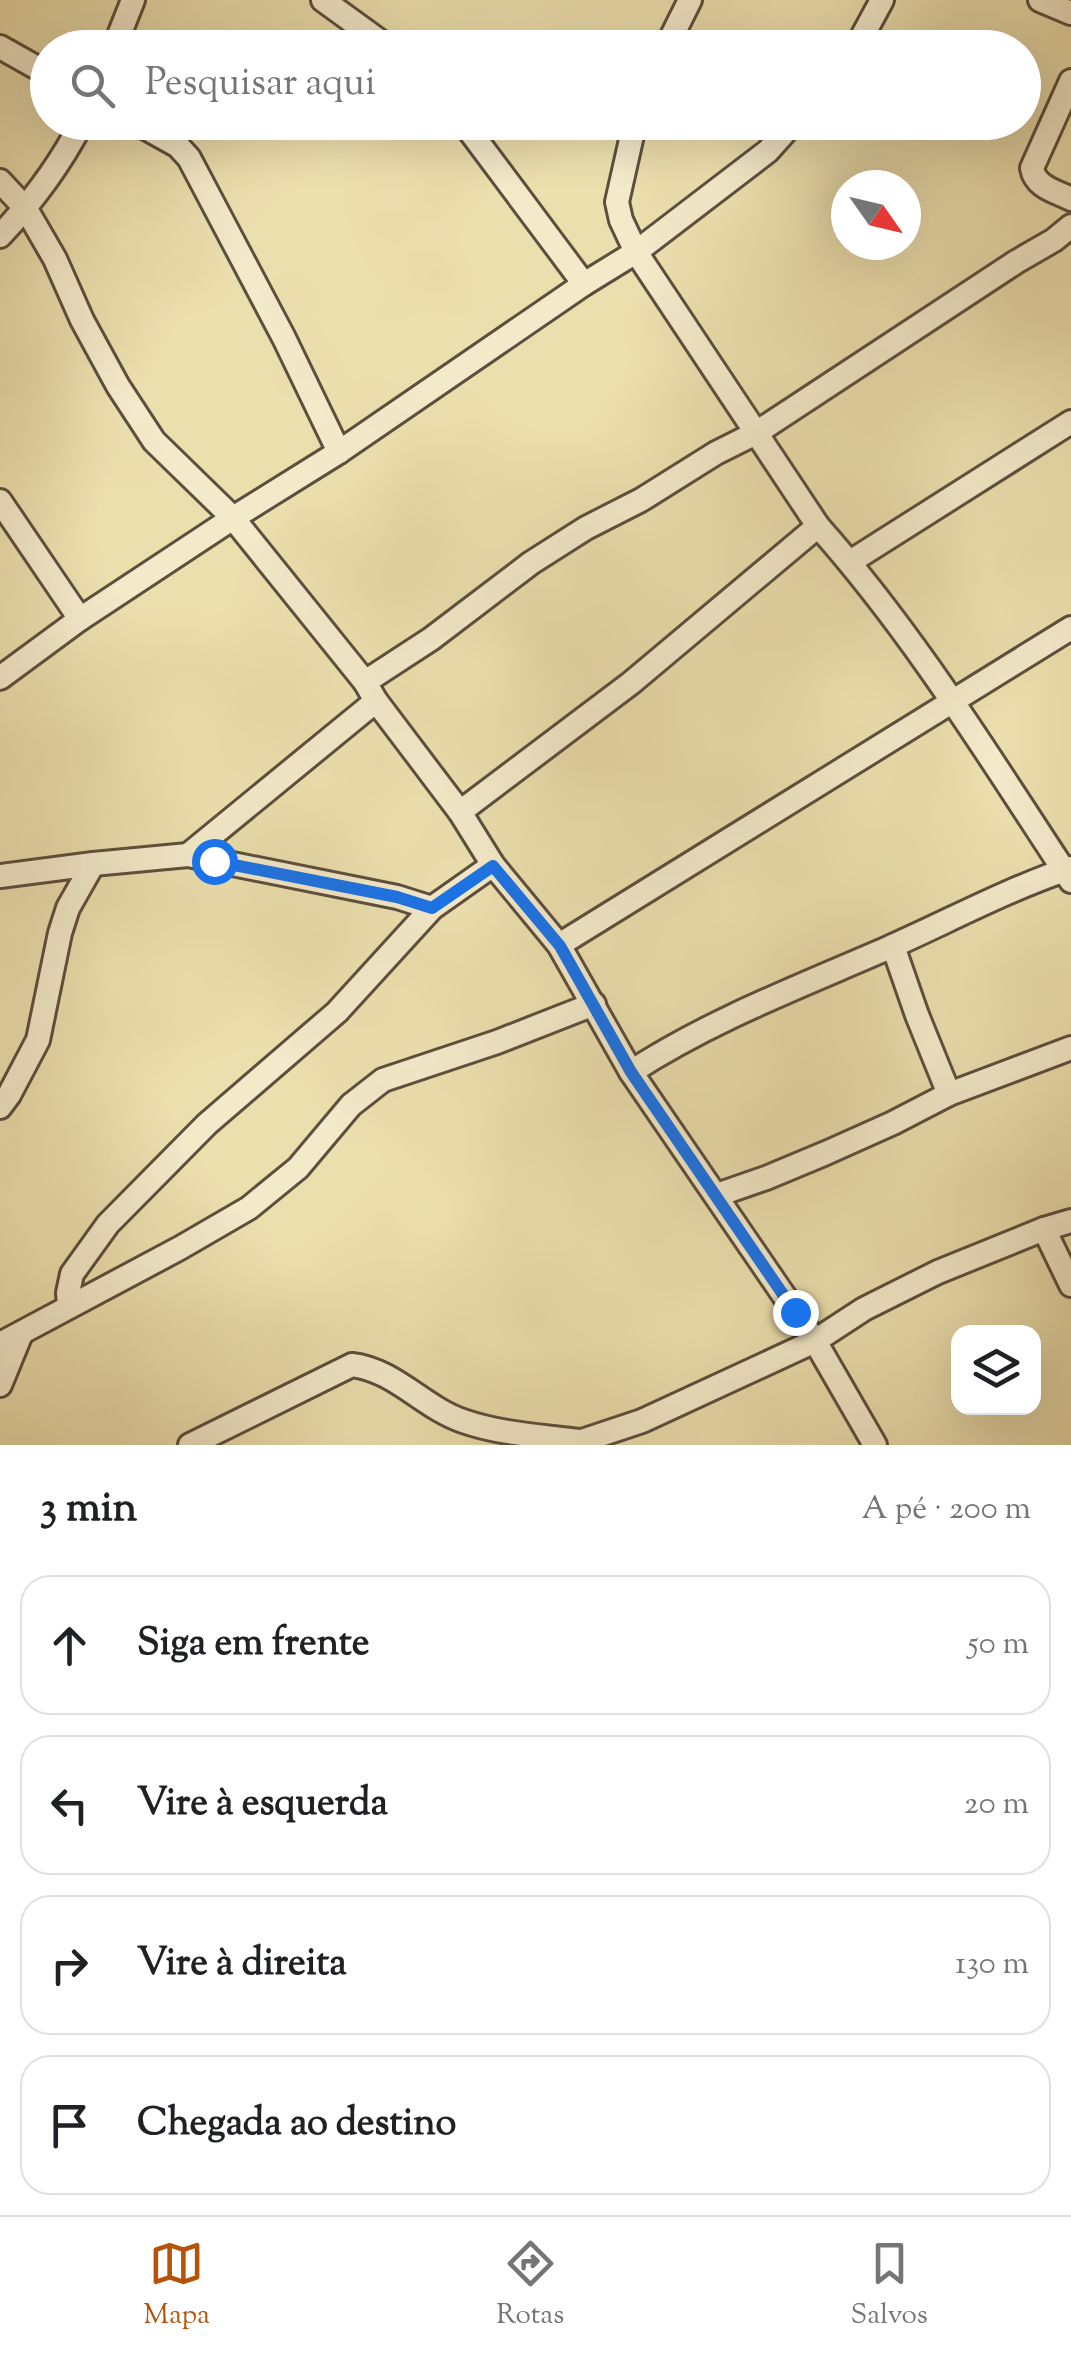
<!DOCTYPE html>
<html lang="pt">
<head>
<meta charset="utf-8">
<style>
	:root { --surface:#fff; --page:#f2f2f2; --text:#202124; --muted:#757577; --line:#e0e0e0; --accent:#b45309 }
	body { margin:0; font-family:"Sorts Mill Goudy",serif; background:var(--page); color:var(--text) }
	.controls { position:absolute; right:30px; bottom:30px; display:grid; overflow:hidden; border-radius:20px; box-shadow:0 10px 40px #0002 }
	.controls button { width:90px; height:90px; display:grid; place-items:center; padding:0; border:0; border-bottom:2px solid var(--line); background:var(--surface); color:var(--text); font:50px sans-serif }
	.compass { position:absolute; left:831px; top:170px; width:90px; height:90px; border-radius:50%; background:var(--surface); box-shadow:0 10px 40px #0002; rotate:124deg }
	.stop { position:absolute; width:30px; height:30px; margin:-22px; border:8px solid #1a73e8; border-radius:50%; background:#fff }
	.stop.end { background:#1a73e8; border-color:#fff; box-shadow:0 2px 10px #0008 }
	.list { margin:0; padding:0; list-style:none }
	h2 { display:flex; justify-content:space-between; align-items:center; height:130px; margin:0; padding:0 40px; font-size:42px }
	h2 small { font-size:32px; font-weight:400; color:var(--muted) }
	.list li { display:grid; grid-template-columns:65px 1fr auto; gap:30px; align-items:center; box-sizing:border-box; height:140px; margin:0 20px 20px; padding:0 20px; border:2px solid var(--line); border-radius:30px }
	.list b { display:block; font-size:38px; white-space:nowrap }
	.list em { font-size:32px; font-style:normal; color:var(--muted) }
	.icon { flex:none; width:55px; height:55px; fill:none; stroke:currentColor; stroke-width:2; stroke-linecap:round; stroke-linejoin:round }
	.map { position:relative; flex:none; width:1071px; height:1445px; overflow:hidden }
	.search { position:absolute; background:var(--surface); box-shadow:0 10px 40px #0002; left:30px; right:30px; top:30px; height:110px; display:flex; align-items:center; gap:25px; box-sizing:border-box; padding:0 35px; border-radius:55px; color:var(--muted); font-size:38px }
	.sheet { height:770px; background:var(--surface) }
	nav { display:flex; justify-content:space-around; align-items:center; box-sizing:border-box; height:140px; border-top:2px solid var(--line); background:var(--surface); font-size:28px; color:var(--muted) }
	nav a { display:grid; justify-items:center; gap:5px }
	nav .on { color:var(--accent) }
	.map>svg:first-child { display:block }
</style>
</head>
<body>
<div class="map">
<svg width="1071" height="1445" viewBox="0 0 1071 1445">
	<rect width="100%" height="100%" fill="#ecdfae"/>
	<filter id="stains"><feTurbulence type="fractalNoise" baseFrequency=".002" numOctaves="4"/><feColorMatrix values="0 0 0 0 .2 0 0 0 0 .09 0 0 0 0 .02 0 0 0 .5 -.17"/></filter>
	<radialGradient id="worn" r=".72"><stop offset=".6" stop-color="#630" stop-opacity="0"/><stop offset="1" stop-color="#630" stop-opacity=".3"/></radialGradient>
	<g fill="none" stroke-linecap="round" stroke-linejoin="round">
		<defs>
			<g id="street">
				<path d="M323,0l66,48"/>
				<path d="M1040,0l31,13"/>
				<path d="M0,47l48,27"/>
				<path d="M114,48l19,-48"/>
				<path d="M666,48l24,-48"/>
				<path d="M856,48l26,-48"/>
				<path d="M1071,81l-39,87c3,19 23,23 39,31"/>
				<path d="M135,122l43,24 11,12 95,180 55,114"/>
				<path d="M463,122l121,162"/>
				<path d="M635,122l-18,80 4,18 15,32 182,274c97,109 173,234 253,355"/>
				<path d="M0,181l26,28 29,50 27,61 36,66 36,55 79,77 132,164 11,19 84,111 33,53 66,80 72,127 184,269 60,104"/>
				<path d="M0,236c33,-35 60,-71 82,-114"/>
				<path d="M0,501l80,118"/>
				<path d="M850,562l221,-140"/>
				<path d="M0,678l80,-59 153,-101 106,-66 245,-168 52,-32 132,-101 26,-29"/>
				<path d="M365,682l66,-43 100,-76 55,-35 55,-28 75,-47 40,-20 260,-171 38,-22 17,-14"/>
				<path d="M460,812l171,-129 187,-157"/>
				<path d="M188,855l188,-154"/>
				<path d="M0,876l93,-12 95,-9 209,42 35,11"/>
				<path d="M559,945l512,-317"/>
				<path d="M893,946l24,69 32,79"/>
				<path d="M631,1072c80,-52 170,-86 257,-124 61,-27 120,-59 183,-80"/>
				<path d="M0,1107l9,-12 29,-55 22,-107 8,-25 25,-44"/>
				<path d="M717,1195l49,-17 60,-25 67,-30 56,-29 122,-46"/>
				<path d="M1044,1229l27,56"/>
				<path d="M69,1306l-1,-13 4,-19 36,-50 99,-100 130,-112 95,-104 61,-43"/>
				<path d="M0,1344l180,-96 69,-40 49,-40 53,-63 32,-25 114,-38 97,-38"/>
				<path d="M0,1385l21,-51"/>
				<path d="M190,1445l162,-80c43,5 72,43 111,56 37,13 78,15 116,20"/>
				<path d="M570,1445l72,-24 173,-80 49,-32 74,-37 106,-43 27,-8"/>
			</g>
		</defs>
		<use href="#street" stroke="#5d4e3d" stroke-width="28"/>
		<use href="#street" stroke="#f3eaca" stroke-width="22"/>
	</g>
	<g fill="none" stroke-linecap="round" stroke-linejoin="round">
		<path stroke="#1a73e8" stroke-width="12" d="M214,861l183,36 35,11 61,-42 67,80 71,126 164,240"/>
	</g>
	<rect width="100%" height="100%" filter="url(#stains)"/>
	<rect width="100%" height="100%" fill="url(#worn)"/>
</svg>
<div class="controls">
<button><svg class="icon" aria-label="layers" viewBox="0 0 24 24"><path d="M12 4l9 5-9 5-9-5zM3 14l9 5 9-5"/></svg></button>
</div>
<svg class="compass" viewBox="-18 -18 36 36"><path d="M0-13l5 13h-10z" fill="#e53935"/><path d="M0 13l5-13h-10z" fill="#757577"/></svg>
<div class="stop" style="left:214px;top:861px"></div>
<div class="stop end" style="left:795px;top:1312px"></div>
<div class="search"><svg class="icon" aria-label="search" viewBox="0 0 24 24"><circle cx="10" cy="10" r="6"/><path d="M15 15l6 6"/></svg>Pesquisar aqui</div>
</div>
<section class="sheet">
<h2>3 min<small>A pé · 200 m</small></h2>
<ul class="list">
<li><svg class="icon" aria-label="ahead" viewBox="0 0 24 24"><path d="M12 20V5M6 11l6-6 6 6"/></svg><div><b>Siga em frente</b></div><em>50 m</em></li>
<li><svg class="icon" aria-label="left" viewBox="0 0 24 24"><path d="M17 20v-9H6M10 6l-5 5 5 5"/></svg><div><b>Vire à esquerda</b></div><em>20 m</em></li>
<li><svg class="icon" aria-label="right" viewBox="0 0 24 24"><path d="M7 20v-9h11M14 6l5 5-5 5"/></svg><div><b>Vire à direita</b></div><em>130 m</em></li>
<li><svg class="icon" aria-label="arrive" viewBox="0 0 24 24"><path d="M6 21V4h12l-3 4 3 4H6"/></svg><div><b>Chegada ao destino</b></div></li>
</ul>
</section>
<nav>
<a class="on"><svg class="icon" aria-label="map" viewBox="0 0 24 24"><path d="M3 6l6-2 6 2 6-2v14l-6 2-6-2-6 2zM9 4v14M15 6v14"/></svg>Mapa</a>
<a><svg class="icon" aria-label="directions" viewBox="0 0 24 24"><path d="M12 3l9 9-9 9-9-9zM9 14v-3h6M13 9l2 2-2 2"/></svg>Rotas</a>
<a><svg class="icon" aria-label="saved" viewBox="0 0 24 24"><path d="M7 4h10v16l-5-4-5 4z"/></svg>Salvos</a>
</nav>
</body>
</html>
